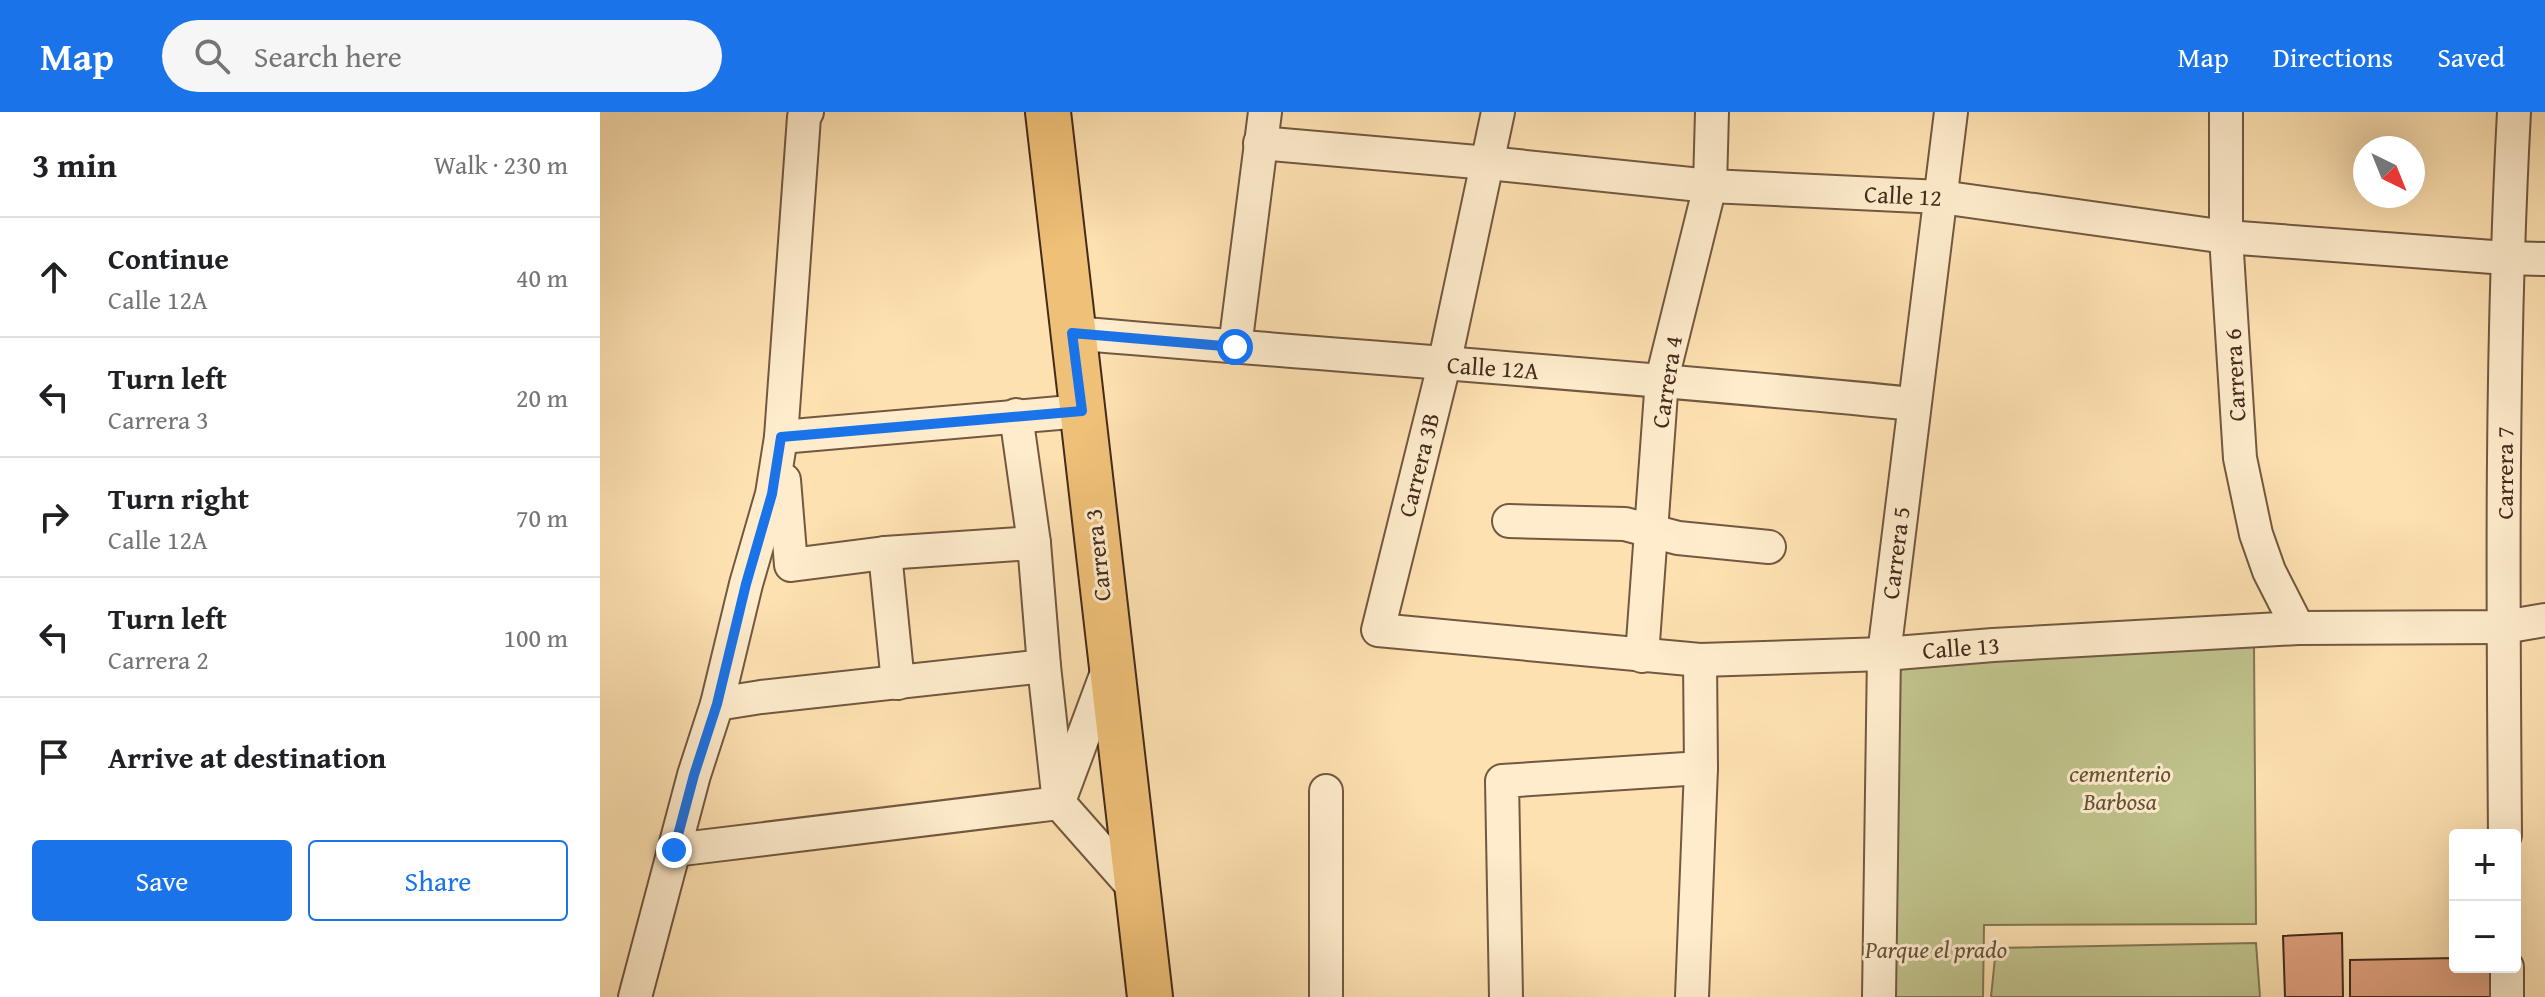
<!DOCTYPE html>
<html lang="en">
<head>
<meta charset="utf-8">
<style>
	:root { --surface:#fff; --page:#f6f6f6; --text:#202124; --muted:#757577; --line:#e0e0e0; --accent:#1a73e8 }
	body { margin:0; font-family:"Gentium Book Plus",serif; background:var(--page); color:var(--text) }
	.controls { position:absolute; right:24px; bottom:24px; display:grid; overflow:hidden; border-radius:8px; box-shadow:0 8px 32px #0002 }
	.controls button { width:72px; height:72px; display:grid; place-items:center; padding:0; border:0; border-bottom:2px solid var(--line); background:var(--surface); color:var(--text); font:40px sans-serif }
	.compass { position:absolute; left:1753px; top:24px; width:72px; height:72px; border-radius:50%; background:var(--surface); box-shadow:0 8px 32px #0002; rotate:137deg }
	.stop { position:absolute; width:24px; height:24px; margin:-18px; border:6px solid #1a73e8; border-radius:50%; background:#fff }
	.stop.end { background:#1a73e8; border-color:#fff; box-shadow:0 2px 8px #0008 }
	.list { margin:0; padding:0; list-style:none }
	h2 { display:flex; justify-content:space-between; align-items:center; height:104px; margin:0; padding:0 32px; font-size:34px }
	h2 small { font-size:26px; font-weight:400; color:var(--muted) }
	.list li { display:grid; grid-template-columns:52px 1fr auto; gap:24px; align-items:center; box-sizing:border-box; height:120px; padding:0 32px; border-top:2px solid var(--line) }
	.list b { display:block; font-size:30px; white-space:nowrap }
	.list p { margin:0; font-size:26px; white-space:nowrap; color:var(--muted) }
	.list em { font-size:26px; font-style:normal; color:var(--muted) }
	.actions { display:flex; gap:16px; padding:24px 32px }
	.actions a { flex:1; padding:18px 0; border:2px solid var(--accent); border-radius:8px; text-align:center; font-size:28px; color:var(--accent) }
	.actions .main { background:var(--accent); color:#fff }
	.icon { flex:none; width:44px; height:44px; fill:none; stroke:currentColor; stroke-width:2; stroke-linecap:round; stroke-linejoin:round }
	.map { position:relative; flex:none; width:1945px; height:885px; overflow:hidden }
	header { display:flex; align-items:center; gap:48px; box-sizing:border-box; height:112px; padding:0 40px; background:var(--accent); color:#fff }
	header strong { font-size:38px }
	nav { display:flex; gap:44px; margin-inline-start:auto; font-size:28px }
	.search { width:560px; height:72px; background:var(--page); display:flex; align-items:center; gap:20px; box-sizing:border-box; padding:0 28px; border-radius:44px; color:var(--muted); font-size:30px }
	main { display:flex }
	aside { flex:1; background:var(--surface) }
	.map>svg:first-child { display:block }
</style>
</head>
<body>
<header>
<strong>Map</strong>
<div class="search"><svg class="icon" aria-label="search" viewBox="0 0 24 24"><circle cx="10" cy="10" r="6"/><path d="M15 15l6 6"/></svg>Search here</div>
<nav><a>Map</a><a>Directions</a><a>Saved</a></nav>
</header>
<main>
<aside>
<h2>3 min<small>Walk · 230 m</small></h2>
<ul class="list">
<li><svg class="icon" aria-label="ahead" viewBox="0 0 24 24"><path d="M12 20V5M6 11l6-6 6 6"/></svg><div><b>Continue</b><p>Calle 12A</p></div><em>40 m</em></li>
<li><svg class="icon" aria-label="left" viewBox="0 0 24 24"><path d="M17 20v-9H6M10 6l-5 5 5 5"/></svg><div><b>Turn left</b><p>Carrera 3</p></div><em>20 m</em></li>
<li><svg class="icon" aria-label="right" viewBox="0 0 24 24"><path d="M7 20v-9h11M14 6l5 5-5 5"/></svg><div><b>Turn right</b><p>Calle 12A</p></div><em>70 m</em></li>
<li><svg class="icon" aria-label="left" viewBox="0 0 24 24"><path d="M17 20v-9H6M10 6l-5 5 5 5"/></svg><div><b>Turn left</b><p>Carrera 2</p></div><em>100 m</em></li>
<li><svg class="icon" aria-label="arrive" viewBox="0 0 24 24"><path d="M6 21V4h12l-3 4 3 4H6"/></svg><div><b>Arrive at destination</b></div></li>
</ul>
<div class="actions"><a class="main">Save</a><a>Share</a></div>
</aside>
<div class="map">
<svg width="1945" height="885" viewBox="0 0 1945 885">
	<rect width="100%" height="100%" fill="#fee1b1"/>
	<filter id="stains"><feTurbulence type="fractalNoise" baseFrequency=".0025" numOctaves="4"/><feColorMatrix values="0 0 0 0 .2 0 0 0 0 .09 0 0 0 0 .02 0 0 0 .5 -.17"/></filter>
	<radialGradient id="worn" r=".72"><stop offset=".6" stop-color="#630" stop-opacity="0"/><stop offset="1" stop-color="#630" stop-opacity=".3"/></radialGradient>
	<g fill="#c0c38c" stroke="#827654" stroke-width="2">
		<path d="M1654,532l2,280 -272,1 -1,72h-95l6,-334z"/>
		<path d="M1656,831l4,54h-269l5,-49z"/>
	</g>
	<g fill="#dea17e" stroke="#442a1c" stroke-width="2">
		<path d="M1742,821l1,64h-58l-2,-61z"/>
		<path d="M1855,846v9h40v30h-145v-37z"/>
	</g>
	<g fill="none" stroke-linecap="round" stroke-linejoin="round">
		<defs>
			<g id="street">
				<path d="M898,0l-54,253 -66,265 322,30 184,-6 109,-9 305,-17 206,-1 41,-7"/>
				<path d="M1626,0v125l14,221 16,76 13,37 29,57"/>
				<path d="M660,31l228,20 222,23 231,11 285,40 280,21 39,1"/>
				<path d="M472,221c281,24 562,43 842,71"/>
				<path d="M635,235l30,-235"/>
				<path d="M416,303l18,128 10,123 15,137"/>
				<path d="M181,325l301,-26"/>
				<path d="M184,368l7,85 94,-12 149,-10"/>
				<path d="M909,409l116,3 53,14 91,9"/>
				<path d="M285,441l13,130"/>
				<path d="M1042,544l20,-277 48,-193 2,-74"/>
				<path d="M117,592l44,-7 283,-31"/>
				<path d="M461,684l48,-129"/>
				<path d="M459,691l77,87"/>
				<path d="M1905,723c-2,-241 -4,-482 9,-723"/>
				<path d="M74,738l385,-47"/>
				<path d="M1907,855v30"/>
				<path d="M35,885l59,-222 23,-71 29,-120 26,-90 9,-57 23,-320 3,-5"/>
				<path d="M726,885v-206"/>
				<path d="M906,885l-4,-216 199,-13"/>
				<path d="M1092,885l9,-229 -1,-108"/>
				<path d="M1279,885l5,-343 67,-542"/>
			</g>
			<path id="primary" d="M448,0l102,885"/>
		</defs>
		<use href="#street" stroke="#725841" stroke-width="36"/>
		<use href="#primary" stroke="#442a1c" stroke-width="48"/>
		<use href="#street" stroke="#feeccc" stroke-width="32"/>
		<use href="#primary" stroke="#efc078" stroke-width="44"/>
	</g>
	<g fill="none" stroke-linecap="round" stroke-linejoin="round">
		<path stroke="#1a73e8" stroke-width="10" d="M74,738l20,-75 23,-71 29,-120 26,-90 9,-57 301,-26 -10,-78 163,14"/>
	</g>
	<g text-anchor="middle" stroke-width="6" stroke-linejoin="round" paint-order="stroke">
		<g font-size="24" fill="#442a1c" stroke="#feeccc">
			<text transform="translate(1303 84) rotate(3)" y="8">Calle 12</text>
			<text transform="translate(893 256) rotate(4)" y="8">Calle 12A</text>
			<text transform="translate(1635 263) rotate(-93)" y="8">Carrera 6</text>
			<text transform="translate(1067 270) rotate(-81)" y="8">Carrera 4</text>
			<text transform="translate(819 353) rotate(-76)" y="8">Carrera 3B</text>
			<text transform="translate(1905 361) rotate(-90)" y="8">Carrera 7</text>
			<text transform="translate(1296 441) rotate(-83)" y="8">Carrera 5</text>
			<text transform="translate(498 443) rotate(-96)" y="8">Carrera 3</text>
			<text transform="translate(1361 536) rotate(-4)" y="8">Calle 13</text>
		</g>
		<g font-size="24" font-style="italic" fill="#635038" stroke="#feeccc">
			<text x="1520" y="670">cementerio<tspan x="1520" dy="28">Barbosa</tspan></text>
			<text x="1336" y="846">Parque el prado</text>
		</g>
	</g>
	<rect width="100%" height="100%" filter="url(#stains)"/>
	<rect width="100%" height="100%" fill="url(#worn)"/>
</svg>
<div class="controls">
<button>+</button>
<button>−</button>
</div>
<svg class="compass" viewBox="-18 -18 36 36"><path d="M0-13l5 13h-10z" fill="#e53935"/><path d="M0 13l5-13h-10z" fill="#757577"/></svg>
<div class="stop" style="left:635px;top:235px"></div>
<div class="stop end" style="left:74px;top:738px"></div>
</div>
</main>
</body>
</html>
